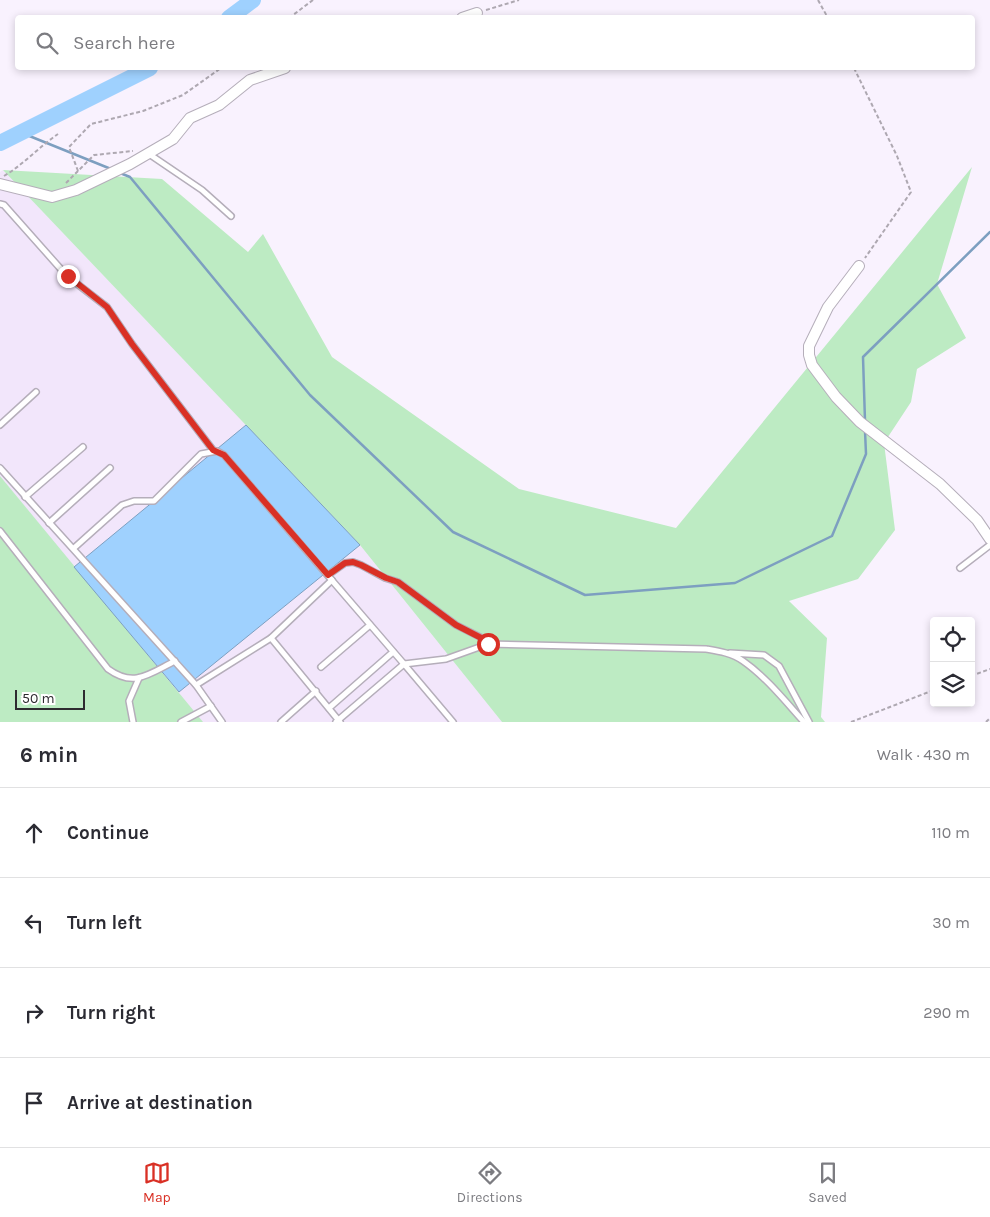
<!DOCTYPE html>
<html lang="en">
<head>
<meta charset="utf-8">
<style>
	:root { --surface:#fff; --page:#f2f2f3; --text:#2b2b33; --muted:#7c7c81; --line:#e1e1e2; --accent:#d93025 }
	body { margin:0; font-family:Karla,sans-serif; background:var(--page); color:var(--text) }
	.controls { position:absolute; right:15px; bottom:15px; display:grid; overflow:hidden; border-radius:5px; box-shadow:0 2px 8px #0003 }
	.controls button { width:45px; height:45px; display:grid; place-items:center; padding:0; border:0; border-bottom:1px solid var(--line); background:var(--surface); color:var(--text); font:25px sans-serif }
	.scale { position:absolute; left:15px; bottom:12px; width:70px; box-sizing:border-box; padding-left:5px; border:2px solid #2e2b30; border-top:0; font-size:14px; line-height:18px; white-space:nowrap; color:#2e2b30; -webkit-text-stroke:4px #fff; paint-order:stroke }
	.stop { position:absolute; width:15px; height:15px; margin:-11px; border:4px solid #d93025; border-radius:50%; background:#fff }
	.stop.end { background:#d93025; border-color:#fff; box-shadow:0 1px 5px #0008 }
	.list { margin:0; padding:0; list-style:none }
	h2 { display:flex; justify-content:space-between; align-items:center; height:65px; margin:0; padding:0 20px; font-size:21px }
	h2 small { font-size:16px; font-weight:400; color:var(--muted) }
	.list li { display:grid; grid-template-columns:32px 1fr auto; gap:15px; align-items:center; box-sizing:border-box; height:90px; padding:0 20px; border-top:1px solid var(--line) }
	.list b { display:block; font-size:19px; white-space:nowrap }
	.list em { font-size:16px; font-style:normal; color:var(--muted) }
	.icon { flex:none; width:28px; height:28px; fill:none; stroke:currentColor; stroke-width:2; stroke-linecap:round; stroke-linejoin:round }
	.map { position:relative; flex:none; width:990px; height:722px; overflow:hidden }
	.search { position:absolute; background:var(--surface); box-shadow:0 2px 8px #0003; left:15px; right:15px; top:15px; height:55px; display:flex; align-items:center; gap:12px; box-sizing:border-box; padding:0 18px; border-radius:5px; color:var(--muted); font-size:19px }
	.sheet { height:425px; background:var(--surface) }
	nav { display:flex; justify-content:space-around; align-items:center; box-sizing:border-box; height:70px; border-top:1px solid var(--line); background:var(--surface); font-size:14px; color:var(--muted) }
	nav a { display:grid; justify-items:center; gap:2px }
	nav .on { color:var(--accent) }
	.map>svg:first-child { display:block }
</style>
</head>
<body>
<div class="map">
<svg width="990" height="722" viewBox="0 0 990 722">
	<rect width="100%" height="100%" fill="#f9f2fe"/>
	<g fill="#f2e6fb">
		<path d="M3,170l243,255 -172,142 -74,-91v-304z"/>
		<path d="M360,545l142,177h-319l-4,-30z"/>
	</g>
	<g fill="#bdebc3">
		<path d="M972,167l-35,117 29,54 -49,31 -6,33 -27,41 11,87 -37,49 -69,22 38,37 -6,79 4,5h-323l-142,-177 -357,-375 159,9 86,73 15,-18 69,123 187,132 157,39z"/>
		<path d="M0,476l203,246h-203z"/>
	</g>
	<path fill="#9fd1fe" stroke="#7d9fc0" d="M246,425l114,120 -181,147 -105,-125z"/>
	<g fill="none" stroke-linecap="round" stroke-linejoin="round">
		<g stroke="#7d9fc0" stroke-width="2.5">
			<path d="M22,133l89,36"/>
			<path d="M120,173l10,4 180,218 143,137 132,63 150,-12 97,-47 34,-82 -1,-23"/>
			<path d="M865,421l-2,-64 127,-125"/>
		</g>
		<g stroke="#9fd1fe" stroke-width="16">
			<path d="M229,18l24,-18"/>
			<path d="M0,143l150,-75"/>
		</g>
		<defs>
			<g id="service">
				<path d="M149,154l53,36 29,26"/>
				<path d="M0,204l4,1 63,71 40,31 25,37 81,106"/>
				<path d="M0,425l36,-33"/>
				<path d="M0,468l196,217 26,37"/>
				<path d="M25,497l58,-50"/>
				<path d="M49,523l61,-55"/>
				<path d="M0,531l108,138c26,19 41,5 67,-8"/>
				<path d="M74,548l48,-43 12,-4h20l47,-47 16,-3 7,4 180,209 42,-5 42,-15 218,5c12,2 26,4 37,12 23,16 42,40 61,61"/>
				<path d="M960,568l30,-23"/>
				<path d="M328,575l17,-12 8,-1 8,3 24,13 13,4 58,43 36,18"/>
				<path d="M271,638l61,-58"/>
				<path d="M730,653l34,2 15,11 30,56"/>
				<path d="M321,667l49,-42"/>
				<path d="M196,685l75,-47 69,84"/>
				<path d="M329,708l64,-56"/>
				<path d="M133,722l-4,-21 10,-23"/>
				<path d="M181,722l30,-16"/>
				<path d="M281,722l35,-31"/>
				<path d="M336,722l68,-58 49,58"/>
			</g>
			<g id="minor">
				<path d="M462,18l15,-5"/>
				<path d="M0,184l52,13 24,-7 54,-26 43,-25 17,-21 29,-13 31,-25 35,-12"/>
				<path d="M859,266l-31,41 -19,39v9l3,10 24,32 24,25 80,62 37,36 13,19"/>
			</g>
		</defs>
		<use href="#service" stroke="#b5aeba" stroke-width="8"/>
		<use href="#minor" stroke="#b5aeba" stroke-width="12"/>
		<g stroke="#aea8b1" stroke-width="2" stroke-dasharray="4 2.5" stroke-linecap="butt">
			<path d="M818,0l10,18"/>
			<path d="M486,10l33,-10"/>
			<path d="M289,18l24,-18"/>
			<path d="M854,68l43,88 14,36 -46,66"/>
			<path d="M78,171l-9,-24 22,-23 52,-13 40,-16 38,-27"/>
			<path d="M4,176c20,-12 35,-29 54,-42"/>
			<path d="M66,183l28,-28 39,-4"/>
			<path d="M971,676l19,-7"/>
			<path d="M851,722l83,-32"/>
			<path d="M986,722l4,-4"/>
		</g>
		<use href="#service" stroke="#fff" stroke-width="5"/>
		<use href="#minor" stroke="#fff" stroke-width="10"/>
	</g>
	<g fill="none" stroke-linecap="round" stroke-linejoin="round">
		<path stroke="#d93025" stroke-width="6" d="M68,276l39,31 25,37 81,106 11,5 104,120 17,-12 8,-1 8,3 25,13 12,4 58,43 37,19h-5"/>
	</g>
</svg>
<div class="controls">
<button><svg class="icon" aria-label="locate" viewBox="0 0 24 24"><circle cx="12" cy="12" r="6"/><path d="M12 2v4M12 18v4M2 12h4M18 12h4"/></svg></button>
<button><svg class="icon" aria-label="layers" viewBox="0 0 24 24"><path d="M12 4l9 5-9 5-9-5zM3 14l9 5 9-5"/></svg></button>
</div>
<div class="scale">50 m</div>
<div class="stop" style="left:488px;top:644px"></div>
<div class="stop end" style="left:68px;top:276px"></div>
<div class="search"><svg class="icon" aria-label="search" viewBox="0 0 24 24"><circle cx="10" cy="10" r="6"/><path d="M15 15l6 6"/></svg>Search here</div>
</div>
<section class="sheet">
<h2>6 min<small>Walk · 430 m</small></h2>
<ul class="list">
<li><svg class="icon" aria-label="ahead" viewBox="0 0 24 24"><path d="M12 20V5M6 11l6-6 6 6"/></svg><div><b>Continue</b></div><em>110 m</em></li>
<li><svg class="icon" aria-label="left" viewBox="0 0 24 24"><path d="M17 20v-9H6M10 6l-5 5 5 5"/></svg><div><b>Turn left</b></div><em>30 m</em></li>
<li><svg class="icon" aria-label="right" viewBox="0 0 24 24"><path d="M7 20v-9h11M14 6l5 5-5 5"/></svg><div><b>Turn right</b></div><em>290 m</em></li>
<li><svg class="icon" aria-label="arrive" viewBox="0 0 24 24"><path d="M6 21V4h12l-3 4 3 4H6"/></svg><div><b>Arrive at destination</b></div></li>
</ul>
</section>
<nav>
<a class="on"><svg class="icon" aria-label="map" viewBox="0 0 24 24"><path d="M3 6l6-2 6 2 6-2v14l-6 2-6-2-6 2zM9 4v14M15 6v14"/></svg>Map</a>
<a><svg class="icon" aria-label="directions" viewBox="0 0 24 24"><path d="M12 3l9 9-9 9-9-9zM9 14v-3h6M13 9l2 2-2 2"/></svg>Directions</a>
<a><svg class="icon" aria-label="saved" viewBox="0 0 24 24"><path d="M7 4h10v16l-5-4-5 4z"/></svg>Saved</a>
</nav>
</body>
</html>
